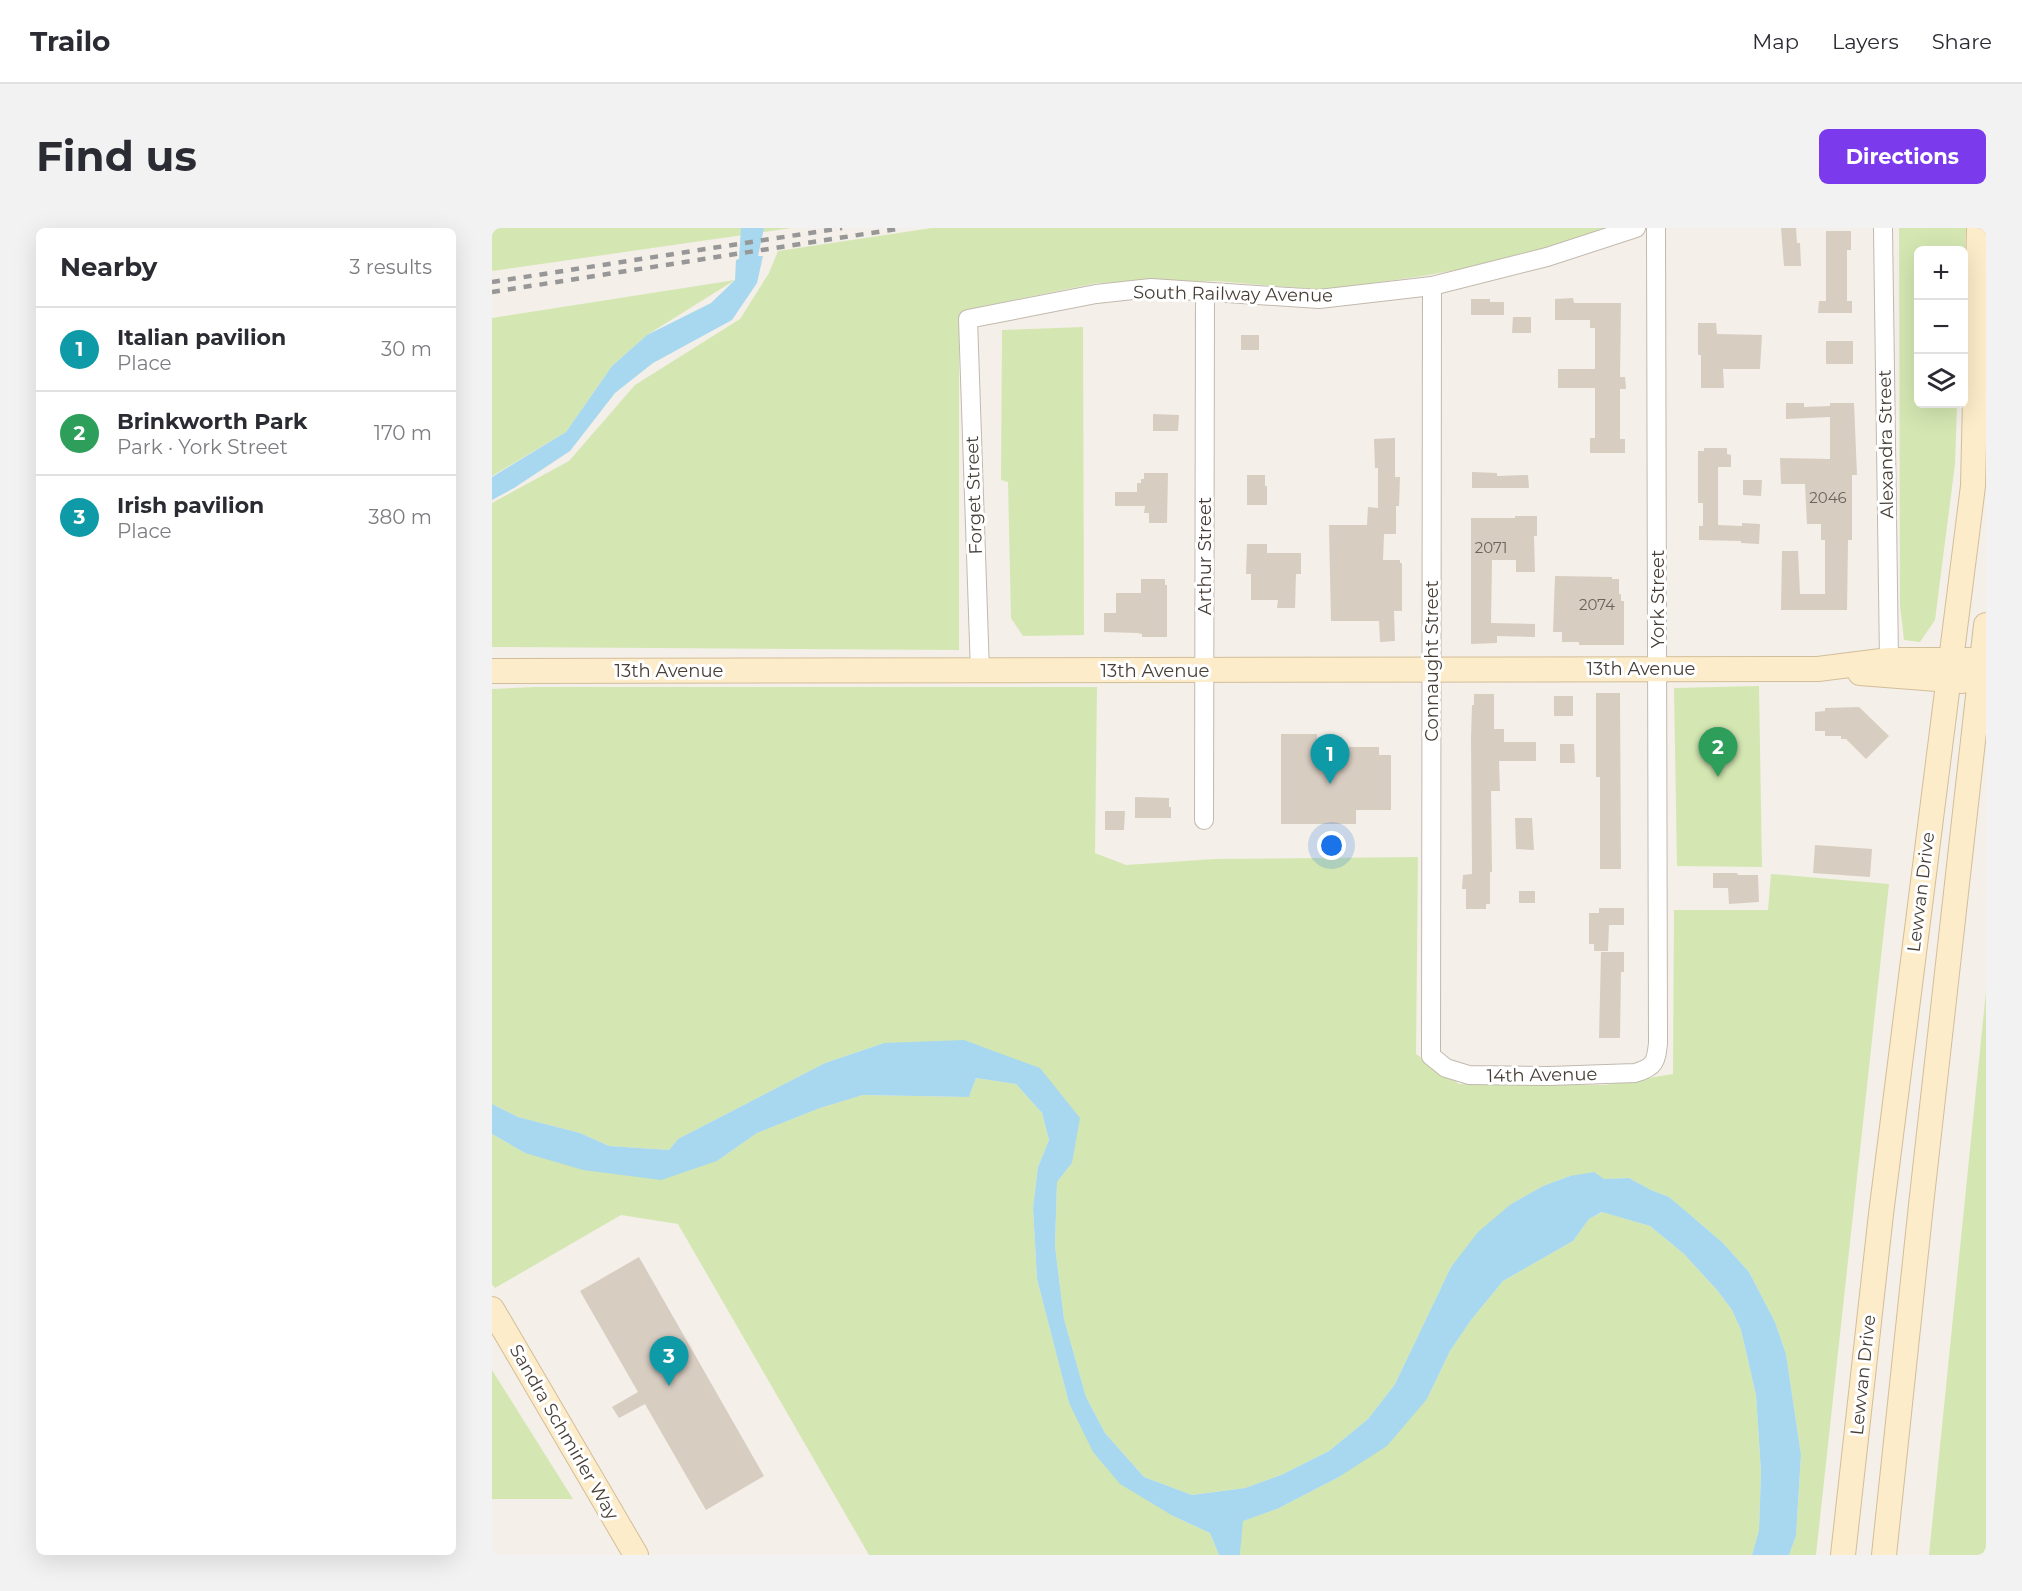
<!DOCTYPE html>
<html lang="en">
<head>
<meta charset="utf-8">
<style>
	:root { --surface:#fff; --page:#f2f2f3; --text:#2b2b33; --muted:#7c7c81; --line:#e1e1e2; --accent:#7c3aed }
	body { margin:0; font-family:Montserrat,sans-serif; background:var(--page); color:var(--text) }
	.controls { position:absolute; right:18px; top:18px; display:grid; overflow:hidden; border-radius:9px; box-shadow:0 6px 24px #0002 }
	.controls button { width:54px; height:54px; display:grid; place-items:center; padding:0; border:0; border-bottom:2px solid var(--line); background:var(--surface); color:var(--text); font:30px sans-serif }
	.you { position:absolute; left:840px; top:618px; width:21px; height:21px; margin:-15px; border:4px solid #fff; border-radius:50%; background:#1a73e8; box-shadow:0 0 0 9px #1a73e833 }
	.badge { display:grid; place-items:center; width:39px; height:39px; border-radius:50%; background:var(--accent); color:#fff; font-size:20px; font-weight:700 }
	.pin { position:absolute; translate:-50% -50px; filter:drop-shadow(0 2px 3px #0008) }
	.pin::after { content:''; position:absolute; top:32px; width:21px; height:18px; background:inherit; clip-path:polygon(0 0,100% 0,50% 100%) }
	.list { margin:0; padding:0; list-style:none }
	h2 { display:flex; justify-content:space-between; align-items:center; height:78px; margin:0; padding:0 24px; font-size:26px }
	h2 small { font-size:20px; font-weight:400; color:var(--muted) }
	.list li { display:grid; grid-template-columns:39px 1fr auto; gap:18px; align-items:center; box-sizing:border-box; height:84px; padding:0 24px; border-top:2px solid var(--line) }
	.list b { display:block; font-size:22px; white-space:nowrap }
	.list p { margin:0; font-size:20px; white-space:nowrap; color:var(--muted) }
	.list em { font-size:20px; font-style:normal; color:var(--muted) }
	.icon { flex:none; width:33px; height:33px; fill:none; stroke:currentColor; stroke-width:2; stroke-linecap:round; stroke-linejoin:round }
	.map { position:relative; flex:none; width:1494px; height:1327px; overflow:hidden; border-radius:9px }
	header { display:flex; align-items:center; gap:36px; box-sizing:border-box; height:84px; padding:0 30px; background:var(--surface); border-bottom:2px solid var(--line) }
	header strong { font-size:28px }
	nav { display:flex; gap:33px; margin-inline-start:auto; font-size:21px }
	.intro { display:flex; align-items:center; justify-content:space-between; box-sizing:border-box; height:144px; padding:0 36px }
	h1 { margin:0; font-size:42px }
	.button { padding:15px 27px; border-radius:9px; background:var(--accent); color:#fff; font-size:21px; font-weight:700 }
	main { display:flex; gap:36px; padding:0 36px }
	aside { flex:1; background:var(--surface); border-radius:9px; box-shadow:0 6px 24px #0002 }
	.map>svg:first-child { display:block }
</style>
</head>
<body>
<header>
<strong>Trailo</strong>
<nav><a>Map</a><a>Layers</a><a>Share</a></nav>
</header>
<div class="intro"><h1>Find us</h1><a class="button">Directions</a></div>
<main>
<aside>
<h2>Nearby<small>3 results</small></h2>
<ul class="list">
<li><span class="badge" style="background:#0f9aa8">1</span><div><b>Italian pavilion</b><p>Place</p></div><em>30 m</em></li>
<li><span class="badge" style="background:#2e9e5b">2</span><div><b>Brinkworth Park</b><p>Park · York Street</p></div><em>170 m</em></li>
<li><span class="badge" style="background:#0f9aa8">3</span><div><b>Irish pavilion</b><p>Place</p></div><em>380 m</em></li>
</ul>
</aside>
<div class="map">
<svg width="1494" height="1327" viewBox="0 0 1494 1327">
	<rect width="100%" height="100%" fill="#f4efe8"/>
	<g fill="#d4e7b2">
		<path d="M0,0h300l-300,43z"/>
		<path d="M440,0h692l-71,24 -130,24 -99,14 -108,-9 -119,2 -122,25 -16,9v333l-467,-3v-144l77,-42 66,-76 105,-66 29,-46 9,-22z"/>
		<path d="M1407,0h67l-2,48v-26h-46v154h39l-2,60 -20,156 -15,22 -16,-2 -4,-35z"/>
		<path d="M243,52l-88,55 -35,31 -46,66 -74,44v-158z"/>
		<path d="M591,99l1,308 -61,1 -12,-18 -3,-136 -7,-2 1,-150z"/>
		<path d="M1267,458l3,181 -85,-1 -3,-178z"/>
		<path d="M43,459h562l-2,166 31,12 89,-6 203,-2 -2,197 43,30 146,1 68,-11 1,-164h94l3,-36 118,10 -73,671h-27l7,-19 5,-81 -15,-101 -11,-32 -26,-50 -26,-29 -54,-46 -18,-7 -22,-12 -25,1 -34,-3 -27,10 -32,18 -60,63 -56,117 -27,35 -39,32 -48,24 -36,13 -53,7 -48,-18 -39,-44 -19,-36 -22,-78 -9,-73 2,-64 15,-19 -32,-95 -156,-25 -59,20 -147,76 -9,11 -60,-4 -29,-13 -62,-16 -26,-13v-415z"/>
		<path d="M1494,763v564h-57z"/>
		<path d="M484,850l40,6 26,29 7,27 -11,27 -5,41 4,71 32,124 104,113 37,17 9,22h-350l-191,-331 -57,-9 -126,73 -3,-4v-150l33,19 192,8 40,-28 63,-25 43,-13 106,2z"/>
		<path d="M1111,984l47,14 34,28 33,36 15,20 9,20 15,65 5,78 -2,57 -7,25h-512l2,-34 35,-12 62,-32 88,-78 23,-48 21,-31 32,-39 70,-40 16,-22z"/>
		<path d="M0,1142l81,129h-81z"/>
	</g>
	<g fill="#a7d8ef">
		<path d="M249,0h23l-6,28h5l-6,27 -25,37 -79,43 -38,30 -45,58 -56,37 -22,12v-23l74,-45 46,-66 35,-31 64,-32 24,-23 1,-20 3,-1z"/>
		<path d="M472,812l76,28 40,50 -8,45 -15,19 -2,64 9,73 22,78 19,36 39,44 48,18 53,-7 36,-13 48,-24 39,-32 27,-35 56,-117 27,-35 33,-28 32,-18 27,-10 24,-4 10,7 25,-1 22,12 18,7 19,16 35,30 26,29 26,50 11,32 15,101 -5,81 -7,19h-37l7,-25 2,-58 -5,-77 -15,-65 -9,-20 -15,-20 -33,-36 -34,-28 -48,-14 -13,7 -16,22 -70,40 -32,39 -21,31 -23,48 -40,47 -48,31 -62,32 -34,12 -3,34h-21l-9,-22 -37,-17 -53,-32 -27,-32 -24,-49 -32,-124 -4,-71 5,-41 11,-27 -7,-27 -26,-29 -40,-6 -7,19 -106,-2 -43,13 -63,25 -40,28 -56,19 -78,-10 -58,-17 -33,-19v-30l26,13 62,16 29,13 60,4 9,-11 147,-76 59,-20z"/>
	</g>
	<g fill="#d8cdc1">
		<path d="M1289,0h15l1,15h3l1,23h-17z"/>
		<path d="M1334,3h25v19h-4v51h5v12h-34l1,-12h7z"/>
		<path d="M1081,70l1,5h47l-1,74h5l1,12h-6v50h5v14h-35v-15h5v-50h-37v-19h37v-41h-5v-8h-35v-21z"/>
		<path d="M979,71h19v3h14v13h-33z"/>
		<path d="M1021,89h18v16h-19z"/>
		<path d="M1206,95h18l1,11 45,1 -2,34h-37l1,19h-23v-33h-3z"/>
		<rect x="749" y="107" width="18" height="15"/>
		<rect x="1334" y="113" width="27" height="23"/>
		<path d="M1294,175h18v4l26,-1v-3h24l3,72h-5v65h-4l-1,70h-66l1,-59h16l2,43h25v-54h-4v-16h-14l-2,-40h-24l-1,-26 50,1v-42l-44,2z"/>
		<path d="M661,186l26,1 -1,16h-25z"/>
		<path d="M903,210v39h5l-1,29h-3v28h-12l-1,26h17v3h2v48h-8l1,30 -15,1 -1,-21h-48l-2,-96h38l1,-18 10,1v-40h-3l-1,-29z"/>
		<path d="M1212,220h23v6l4,1v12h-13v58l24,1v-3l18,1 -1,20 -18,-1v-2l-42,-1v-14h4v-23h-5v-52h6z"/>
		<path d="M980,244l25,1v3l31,-1 1,13h-57z"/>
		<path d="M652,245h24l-1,50h-18v-10h-5l1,-7h-30v-14h22v-9h4v-4h3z"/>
		<path d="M755,247h18v11h2v19h-20z"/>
		<path d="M1251,252h19l-1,16 -18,-1z"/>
		<path d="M1023,288h22v20h-3l1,36h-19v-12h-24l-1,63 44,1v13l-38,-1v7l-26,1v-126h44z"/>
		<path d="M755,316h20v9h34v21h-5l-1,34h-18l1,-8h-27v-26h-5z"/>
		<path d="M1063,348l57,1v2h7v15h2v7h3v44h-45v-3h-17v-10h-9z"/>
		<path d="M649,351h24v6h2v52h-25v-3l-5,-1 -33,-1v-19h12v-20h25z"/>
		<path d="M1104,465h24l1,176h-21v-92h-4z"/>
		<path d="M982,466h20v35h10v13h32v19h-37l1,30h-9l1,81h-2v32h-4v5h-20v-20h-4l1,-14 9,-1 -1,-136 1,-33h2z"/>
		<rect x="1062" y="468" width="19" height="20"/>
		<path d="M1367,479l30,29 -23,23 -20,-20h-5v-3h-16v-5h-10v-19l10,-1v-3z"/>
		<path d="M789,506h36v13h62v8h12v55h-35v14h-75z"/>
		<path d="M1068,516h14l1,19h-15z"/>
		<path d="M643,569l34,1v9h2v11h-36z"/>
		<path d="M613,583h20l-1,19h-19z"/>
		<path d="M1023,590h17l2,32 -18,-1z"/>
		<path d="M1323,617l57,4 -2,28 -57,-4z"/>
		<path d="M1221,645h24l1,2h20l1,27 -30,2 -1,-16h-15z"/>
		<rect x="1027" y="663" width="16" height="12"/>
		<path d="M1107,680h25v17h-15l-1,26h-14v-7h-5v-31h10z"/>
		<path d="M1109,724h23v20h-3l-1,66h-21z"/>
		<path d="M147,1029l125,219 -58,34 -61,-106 -26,14 -7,-11 26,-15 -58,-101z"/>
	</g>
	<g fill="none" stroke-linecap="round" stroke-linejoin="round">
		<defs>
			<g id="street">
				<path d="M1391,0l6,432"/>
				<path d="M940,58l-1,770 15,12 23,7 80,1 86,-3c20,-6 21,-11 23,-30l-2,-815"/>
				<path d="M488,444l-12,-353 128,-25 55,-6 168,11 113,-13 115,-29 89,-29"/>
				<path d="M712,592l1,-528"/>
			</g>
			<g id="secondary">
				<path d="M0,443l1326,-2 71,-9h97"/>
				<path d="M1368,445l103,8"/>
				<path d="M0,1081l144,246"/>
				<path d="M1351,1327l38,-341 92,-728 6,-258"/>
				<path d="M1392,1327l37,-350 65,-580"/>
			</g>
		</defs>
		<use href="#street" stroke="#c2b9ae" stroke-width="20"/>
		<use href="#secondary" stroke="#d2be99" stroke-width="26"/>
		<use href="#street" stroke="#fff" stroke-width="18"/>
		<use href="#secondary" stroke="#fdecc9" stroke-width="24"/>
		<g stroke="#979797" stroke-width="4.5" stroke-dasharray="8 8" stroke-linecap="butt">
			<path d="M0,54l350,-54"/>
			<path d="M0,64l411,-64"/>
		</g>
	</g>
	<g text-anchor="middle" stroke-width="6" stroke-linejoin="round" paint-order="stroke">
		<g font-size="15" fill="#6b625a">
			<text x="1336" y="275">2046</text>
			<text x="999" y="325">2071</text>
			<text x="1105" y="382">2074</text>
		</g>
		<g font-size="18" fill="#473f37" stroke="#fff">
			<text transform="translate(741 66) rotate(1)" y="6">South Railway Avenue</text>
			<text transform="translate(1394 216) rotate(-91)" y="6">Alexandra Street</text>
			<text transform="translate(482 267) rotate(-92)" y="6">Forget Street</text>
			<text transform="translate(713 328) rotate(-90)" y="6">Arthur Street</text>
			<text transform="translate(1166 371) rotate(-90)" y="6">York Street</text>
			<text transform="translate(940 433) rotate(-90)" y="6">Connaught Street</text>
			<text x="1149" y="447">13th Avenue</text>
			<text x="177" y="449">13th Avenue</text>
			<text x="663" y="449">13th Avenue</text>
			<text transform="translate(1429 664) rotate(-83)" y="6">Lewvan Drive</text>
			<text transform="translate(1050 847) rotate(-1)" y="6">14th Avenue</text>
			<text transform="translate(1371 1147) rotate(-84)" y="6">Lewvan Drive</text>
			<text transform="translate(72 1204) rotate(60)" y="6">Sandra Schmirler Way</text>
		</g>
	</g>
</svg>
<div class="controls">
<button>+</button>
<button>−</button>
<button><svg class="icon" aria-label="layers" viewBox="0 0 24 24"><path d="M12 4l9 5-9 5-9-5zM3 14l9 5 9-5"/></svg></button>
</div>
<div class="you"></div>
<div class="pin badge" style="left:838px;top:556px;background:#0f9aa8">1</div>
<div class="pin badge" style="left:1226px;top:549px;background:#2e9e5b">2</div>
<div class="pin badge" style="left:177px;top:1158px;background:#0f9aa8">3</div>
</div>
</main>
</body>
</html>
